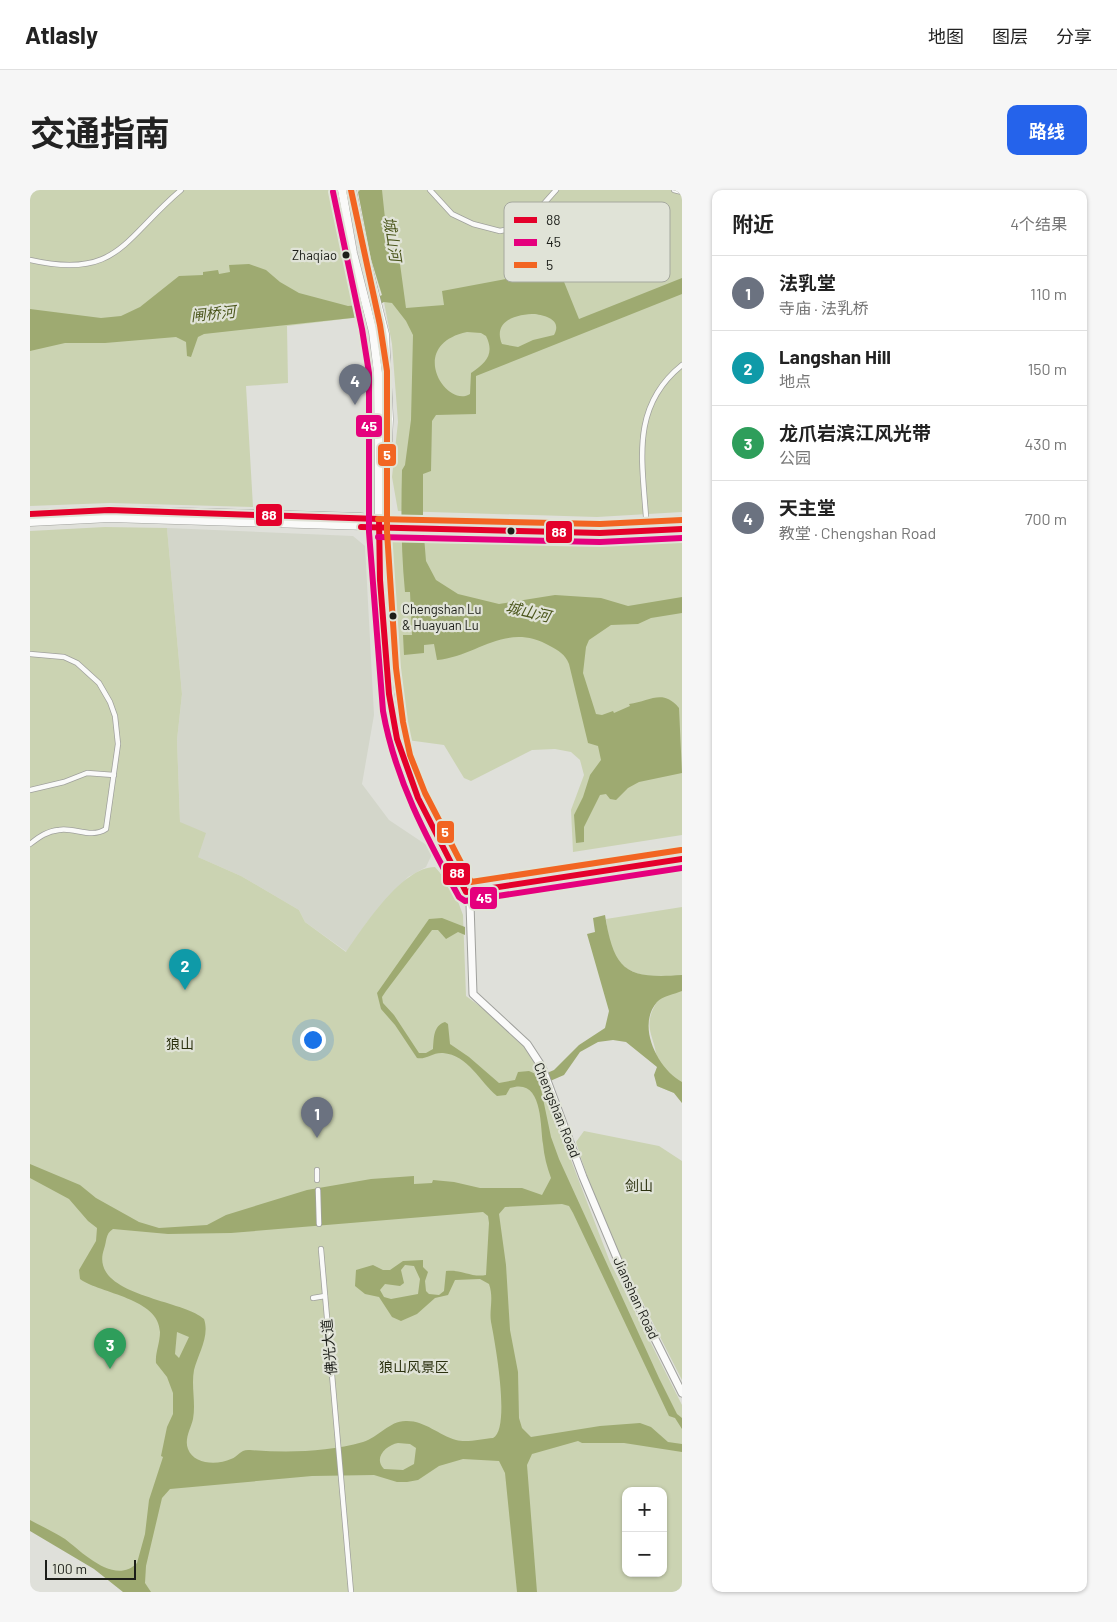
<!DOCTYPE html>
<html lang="zh">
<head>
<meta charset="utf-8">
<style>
	:root { --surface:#fff; --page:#f6f6f6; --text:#222; --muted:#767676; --line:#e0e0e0; --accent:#2563eb }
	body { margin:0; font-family:Barlow,"Noto Sans SC",sans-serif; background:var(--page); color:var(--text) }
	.controls { position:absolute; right:15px; bottom:15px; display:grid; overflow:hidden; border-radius:10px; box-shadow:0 1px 4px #0004 }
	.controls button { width:45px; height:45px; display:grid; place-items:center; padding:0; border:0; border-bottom:1px solid var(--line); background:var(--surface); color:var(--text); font:25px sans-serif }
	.scale { position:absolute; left:15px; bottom:12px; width:91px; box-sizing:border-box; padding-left:5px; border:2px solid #1c1e19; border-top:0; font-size:14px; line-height:18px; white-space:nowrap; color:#1c1e19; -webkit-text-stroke:4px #e0e3d7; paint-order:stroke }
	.you { position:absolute; left:282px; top:849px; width:18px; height:18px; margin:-12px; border:4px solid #fff; border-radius:50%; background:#1a73e8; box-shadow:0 0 0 8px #1a73e833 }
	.badge { display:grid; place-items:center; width:32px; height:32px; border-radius:50%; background:var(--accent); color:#fff; font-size:16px; font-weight:700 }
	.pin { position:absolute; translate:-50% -41px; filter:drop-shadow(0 1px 2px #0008) }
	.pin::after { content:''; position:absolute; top:26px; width:18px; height:15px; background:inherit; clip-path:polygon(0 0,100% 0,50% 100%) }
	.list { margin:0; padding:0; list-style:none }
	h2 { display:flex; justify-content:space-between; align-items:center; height:65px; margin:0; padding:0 20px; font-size:21px }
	h2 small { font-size:16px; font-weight:400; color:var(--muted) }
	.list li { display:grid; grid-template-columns:32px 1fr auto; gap:15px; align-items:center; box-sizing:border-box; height:75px; padding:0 20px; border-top:1px solid var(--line) }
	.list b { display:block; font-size:19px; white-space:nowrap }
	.list p { margin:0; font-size:16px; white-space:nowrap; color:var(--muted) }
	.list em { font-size:16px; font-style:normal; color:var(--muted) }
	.map { position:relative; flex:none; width:652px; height:1402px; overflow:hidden; border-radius:10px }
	header { display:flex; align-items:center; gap:30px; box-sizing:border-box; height:70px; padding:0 25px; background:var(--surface); border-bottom:1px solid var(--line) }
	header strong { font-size:24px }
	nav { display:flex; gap:28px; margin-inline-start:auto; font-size:18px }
	.intro { display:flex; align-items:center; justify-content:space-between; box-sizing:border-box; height:120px; padding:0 30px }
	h1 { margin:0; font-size:35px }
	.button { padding:12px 22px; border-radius:10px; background:var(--accent); color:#fff; font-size:18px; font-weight:700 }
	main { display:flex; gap:30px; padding:0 30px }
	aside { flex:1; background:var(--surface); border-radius:10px; box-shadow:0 1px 4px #0004 }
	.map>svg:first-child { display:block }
</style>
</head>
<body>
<header>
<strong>Atlasly</strong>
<nav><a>地图</a><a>图层</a><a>分享</a></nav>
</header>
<div class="intro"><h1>交通指南</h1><a class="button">路线</a></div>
<main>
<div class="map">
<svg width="652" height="1402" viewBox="0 0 652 1402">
	<rect width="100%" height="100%" fill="#dfe0da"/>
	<path fill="#d3d6ca" d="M137,338l186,8 12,10 9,169 -12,69 27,36 45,30 -8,17 -18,10 -41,45 -20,30 -42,-30 -6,-12 -58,-34 -43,-19 -18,-35 -3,-82 5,-46z"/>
	<g fill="#cbd3b2" fill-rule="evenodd">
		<path d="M0,0h304l13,73 16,50 -2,4 -74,9 1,57 -42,3 7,121 -143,-4 -80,3z"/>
		<path d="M328,0h324v322l-85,5 -199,-6 -6,-34 6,-55 -6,-78 -8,-42 -13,-43z"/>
		<path d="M75,337l62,1 15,166 -5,46 3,82 26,11 -8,24 43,19 58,34 6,12 41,30c18,-26 56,-85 89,-85l18,21 10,27 3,81 26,19 34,32 10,15 20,59 54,141 72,143v187h-545l-107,-67v-994zM596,1301h37v82h-37z"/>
		<path d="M368,344l165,7 119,-6v300l-109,17 -2,-42 13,-35 -4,-15 -9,-8 -16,-3 -23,1 -61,31 -7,-3 -20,-33 -37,-5 -19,-189 3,-11z"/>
		<path d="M652,717v196l-8,-10 -17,-7c-2,-10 1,-17 0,-27 -3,-26 -16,-32 1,-59l-12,-24c-33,-8 -36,-27 -40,-57z"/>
		<path d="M554,941l75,15 23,15v219c-39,-77 -81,-155 -106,-238z"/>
	</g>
	<g fill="#9eaa71" fill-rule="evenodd">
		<path d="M330,0h22l4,38 9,-1 11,81 38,-3 -2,-14 70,-13v-7l46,-4 21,52 103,-41v16l-206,82v38l-40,1 -4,6 -1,50 -8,3v50l3,37 10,19 22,14 41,10 56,-9 46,3 27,8 54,-9v16l-31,5 -13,6 -27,1 -22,15 -3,7 -3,26 13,41 6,1 11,-4 1,2 16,-7 -1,-2c21,-2 33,-16 50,4l3,65 -43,9 -11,6 -12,12 -6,-1 -4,-5 -6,1 -16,32v15l-8,1 -2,-28 9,-18 7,-22 11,-15 -3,-14 -10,-3 -19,-79c-4,-10 -10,-13 -19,-18 -44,-25 -72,10 -113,14l-3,-16 -10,1v8l-20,2 -1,-20h9l-2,-43h-5c-4,-41 -4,-81 -3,-122l3,-5 6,-45 2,-85 -7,-14 -14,-18 -8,-1 -21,11 -2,4 -157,17 -6,3 -7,20 -4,-1 -1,-14 -10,-5 -71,6h-40l-35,8v-42l71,9 20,-2 19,-9 39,-31 24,-1v-3l15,-2 1,4 11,-2 -1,-7 20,-1 17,6 14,12 19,11 49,13 12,-1 22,-10 -11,-36 -13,-67zM505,124c12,2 27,6 19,21l-21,5 -15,7 -16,-3c-10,-24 16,-30 33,-30zM437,142l14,1 5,3c9,18 0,27 -15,37l-1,21c-24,15 -64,-49 -3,-62z"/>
		<path d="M575,725c9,56 21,64 77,60v16c-7,3 -20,5 -25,11 -21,24 1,67 25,80v21l-8,-10 -17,-7 -3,-11 3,-8 -31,-25 -13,-2 -15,2 -18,10 -16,23 -23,10v4l10,48 8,22 100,219 18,36 5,4v11l-7,-11 -6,-2 -96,-203 -4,-7 -7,-2 -57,3 -6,7 7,51 4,65 8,42 1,46 3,10 9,9 69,-11 40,-3 11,4 17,15 14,2v8l-58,-9h-42l-4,-2 -46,13 -5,11 10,127h-20l-12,-119 -6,-12 -36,-2 -24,7 -21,14 -11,2h-10l-23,-7 -62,1 -142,13 -8,9 -16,68 -1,17 6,9h-28l-29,-23 -64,-38v-11c11,6 24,12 35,19 17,13 50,47 72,24l8,-29 4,-34 14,-43 -2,-1 6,-29 6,-13v-21l-6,-16 -11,-14c-1,-10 4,-20 4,-31 -1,-34 -59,-38 -80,-53l-1,-9 17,-29 1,-13 -9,-7 -19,-22 -39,-21v-14l50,21 16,13 43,24 20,6 48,-3 19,-10 81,-25 64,-11 43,-3v8l18,-1 1,-3 21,2 26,6h42l20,7 9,-17c-4,-11 -7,-22 -8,-34 -3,-19 0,-67 -33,-56l-4,7 -9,1c-17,-14 -29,-41 -54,-43 -10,-1 -17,7 -26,5l-22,-33 -14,-16 -4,-16 52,-74 13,-1 23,9v8l-7,-3 -12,7 -8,-9h-6l-46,61 -4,6 1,6 11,12 25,38h7l7,-4c1,-11 0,-23 12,-27l3,2 2,20 19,13 30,26 16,-3 3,-8 11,-1 11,5 14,-6 25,-25 26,-17 4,-17 -22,-77 8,-2 -2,-14zM453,1022l5,4 1,7 -3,52c-14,3 -25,-6 -40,-4l-2,20 -5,4 -10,-1 -3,-3 -1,-10 3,-9 -5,-5v-7l-20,1 -13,9h-7l-10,-5 -17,5 -1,16 10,8 14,3 13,20 9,4 16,-7 18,-16 13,-3 7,-15 25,-1 9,5c5,14 0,26 2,38 4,20 20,107 2,116 -11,1 -27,5 -37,2 -17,-5 -31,-19 -49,-19 -17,-1 -28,16 -44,21 -36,10 -75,11 -113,8 -10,-1 -11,6 -19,9 -13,6 -37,6 -43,-10 -4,-10 3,-21 5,-30 3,-16 -2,-33 1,-49 4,-16 16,-34 10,-51 -21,-20 -116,-23 -100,-70 3,-8 1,-15 9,-20l55,5 63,-1zM375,1075l9,1 6,13 -2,15 -27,5 -7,-2 -4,-7 5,-6 15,2 4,-3 -3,-13zM147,1142l12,5 -10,21 -4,-4zM368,1253l12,1 6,4 -2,16 -11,6 -19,-1c-11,-11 2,-24 14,-26z"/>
	</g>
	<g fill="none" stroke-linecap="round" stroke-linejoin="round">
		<defs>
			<g id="pedestrian">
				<path d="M400,0l22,24 21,10 27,7 24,-5 32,-36"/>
				<path d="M644,0l8,2"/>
				<path d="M0,70c88,20 93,-21 151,-70"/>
				<path d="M616,327c-4,-58 -15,-111 36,-152"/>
				<path d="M0,464l34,3 13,6 22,20 11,19 5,14 3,28 -12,85c-15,10 -32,-2 -47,1 -12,1 -20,7 -29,14"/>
				<path d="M0,600l34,-8 23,-9 27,2"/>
				<path d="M287,980v10"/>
				<path d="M288,1000l1,34"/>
				<path d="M291,1059l30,343"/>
				<path d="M283,1108l12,-2"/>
			</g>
			<g id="tertiary">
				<path d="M349,333l-2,21 11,134 9,60 12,37 61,129 3,90 54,50 15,23 41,110 47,112 52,104"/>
				<path d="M436,702l216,-33"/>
			</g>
			<g id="secondary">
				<path d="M312,0l11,63 20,79 5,41 1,144"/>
				<path d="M322,0l12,61 21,83 4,85 -4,83 -6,17"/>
				<path d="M0,324l79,-4 251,7 38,5 203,3 81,-5"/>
				<path d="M0,332l80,-4 490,15 82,-4"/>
			</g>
		</defs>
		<use href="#pedestrian" stroke="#a0a19d" stroke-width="6"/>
		<use href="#tertiary" stroke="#a0a19d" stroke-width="9"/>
		<use href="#secondary" stroke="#a0a19d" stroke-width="9"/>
		<use href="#pedestrian" stroke="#fafaf9" stroke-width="4.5"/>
		<use href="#tertiary" stroke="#fafaf9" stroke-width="7"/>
		<use href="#secondary" stroke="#fafaf9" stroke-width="8"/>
		<defs>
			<g id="bus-1">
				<path d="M0,324l79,-4 270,9 1,61 9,114 8,45 21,59 48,94 216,-33"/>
				<path d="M331,337l239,6 82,-4"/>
			</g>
			<g id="bus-2">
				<path d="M303,2l29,137 7,44v159l14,179c12,68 43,126 76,186l6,4 217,-33"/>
				<path d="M348,347l222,5 82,-4"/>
			</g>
			<g id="bus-3">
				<path d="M321,0l29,135 7,46v161l9,136 7,54 7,33 15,38 46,89 210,-32"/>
				<path d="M348,329l222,5 82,-4"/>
			</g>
		</defs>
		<use href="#bus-1" stroke="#e0e3d7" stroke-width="10"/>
		<use href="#bus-2" stroke="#e0e3d7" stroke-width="10"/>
		<use href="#bus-3" stroke="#e0e3d7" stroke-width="10"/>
		<use href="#bus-1" stroke="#e4002b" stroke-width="6"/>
		<use href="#bus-2" stroke="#e5007d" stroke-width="6"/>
		<use href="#bus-3" stroke="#f26522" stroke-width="6"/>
	</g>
	<g fill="#1c1e19" stroke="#e0e3d7" stroke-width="2">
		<circle cx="316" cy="65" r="4.5"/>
		<circle cx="481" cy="341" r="4.5"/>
		<circle cx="363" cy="426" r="4.5"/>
	</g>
	<g text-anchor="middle" stroke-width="4.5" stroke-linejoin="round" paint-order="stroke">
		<g font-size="13" fill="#1c1e19" stroke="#e0e3d7" text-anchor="end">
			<text x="307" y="70">Zhaqiao</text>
			<text x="372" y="424" text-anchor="start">Chengshan Lu<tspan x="372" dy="16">&amp; Huayuan Lu</tspan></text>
		</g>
		<g font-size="14" fill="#2b310f" stroke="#e0e3d7">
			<text x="150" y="859">狼山</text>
			<text x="609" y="1001">剑山</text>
			<text x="384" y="1182">狼山风景区</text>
		</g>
		<g font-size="14" fill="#1c1e19" stroke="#e0e3d7">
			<text transform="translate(527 920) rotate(68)" y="5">Chengshan Road</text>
			<text transform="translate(606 1108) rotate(65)" y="5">Jianshan Road</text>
			<text transform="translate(299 1157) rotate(-95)" y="5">佛光大道</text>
		</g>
		<g font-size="15" font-style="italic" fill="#4c571d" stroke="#e0e3d7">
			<text transform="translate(362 49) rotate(81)" y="5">城山河</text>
			<text transform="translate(183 124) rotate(-6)" y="5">闸桥河</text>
			<text transform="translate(498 422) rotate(13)" y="5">城山河</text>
		</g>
	</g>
	<rect x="474" y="12" width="166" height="80" rx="8" fill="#e0e3d7" stroke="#a5a89e" stroke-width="1"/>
	<rect x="484" y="27" width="23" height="6" fill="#e4002b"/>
	<rect x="484" y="49" width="23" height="7" fill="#e5007d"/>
	<rect x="484" y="72" width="23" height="6" fill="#f26522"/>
	<g font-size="14" fill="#1c1e19">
		<text x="516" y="35">88</text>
		<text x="516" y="57">45</text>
		<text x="516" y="80">5</text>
	</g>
	<g stroke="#e0e3d7" stroke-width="2">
		<rect x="325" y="224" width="28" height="24" rx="5" fill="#e5007d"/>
		<rect x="347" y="253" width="20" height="24" rx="5" fill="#f26522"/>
		<rect x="225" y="313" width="28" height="24" rx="5" fill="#e4002b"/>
		<rect x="515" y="330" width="28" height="24" rx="5" fill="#e4002b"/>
		<rect x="406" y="630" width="19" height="24" rx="5" fill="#f26522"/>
		<rect x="412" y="672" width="29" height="24" rx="5" fill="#e4002b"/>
		<rect x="439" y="696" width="29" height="24" rx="5" fill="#e5007d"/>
	</g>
	<g font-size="14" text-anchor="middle" font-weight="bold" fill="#fff">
		<text x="339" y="241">45</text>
		<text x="357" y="270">5</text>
		<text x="239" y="330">88</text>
		<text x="529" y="347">88</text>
		<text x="415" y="647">5</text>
		<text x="427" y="688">88</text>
		<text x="454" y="713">45</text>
	</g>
</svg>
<div class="controls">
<button>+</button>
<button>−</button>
</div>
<div class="scale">100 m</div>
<div class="you"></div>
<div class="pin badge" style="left:287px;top:948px;background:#6b7280">1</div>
<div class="pin badge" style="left:155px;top:800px;background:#0f9aa8">2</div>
<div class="pin badge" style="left:80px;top:1179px;background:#2e9e5b">3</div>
<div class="pin badge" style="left:325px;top:215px;background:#6b7280">4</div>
</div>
<aside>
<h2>附近<small>4个结果</small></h2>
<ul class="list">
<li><span class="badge" style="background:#6b7280">1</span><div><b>法乳堂</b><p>寺庙 · 法乳桥</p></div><em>110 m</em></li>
<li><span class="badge" style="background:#0f9aa8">2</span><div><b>Langshan Hill</b><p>地点</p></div><em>150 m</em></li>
<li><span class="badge" style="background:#2e9e5b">3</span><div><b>龙爪岩滨江风光带</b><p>公园</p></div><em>430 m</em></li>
<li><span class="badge" style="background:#6b7280">4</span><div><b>天主堂</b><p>教堂 · Chengshan Road</p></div><em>700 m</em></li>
</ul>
</aside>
</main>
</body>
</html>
